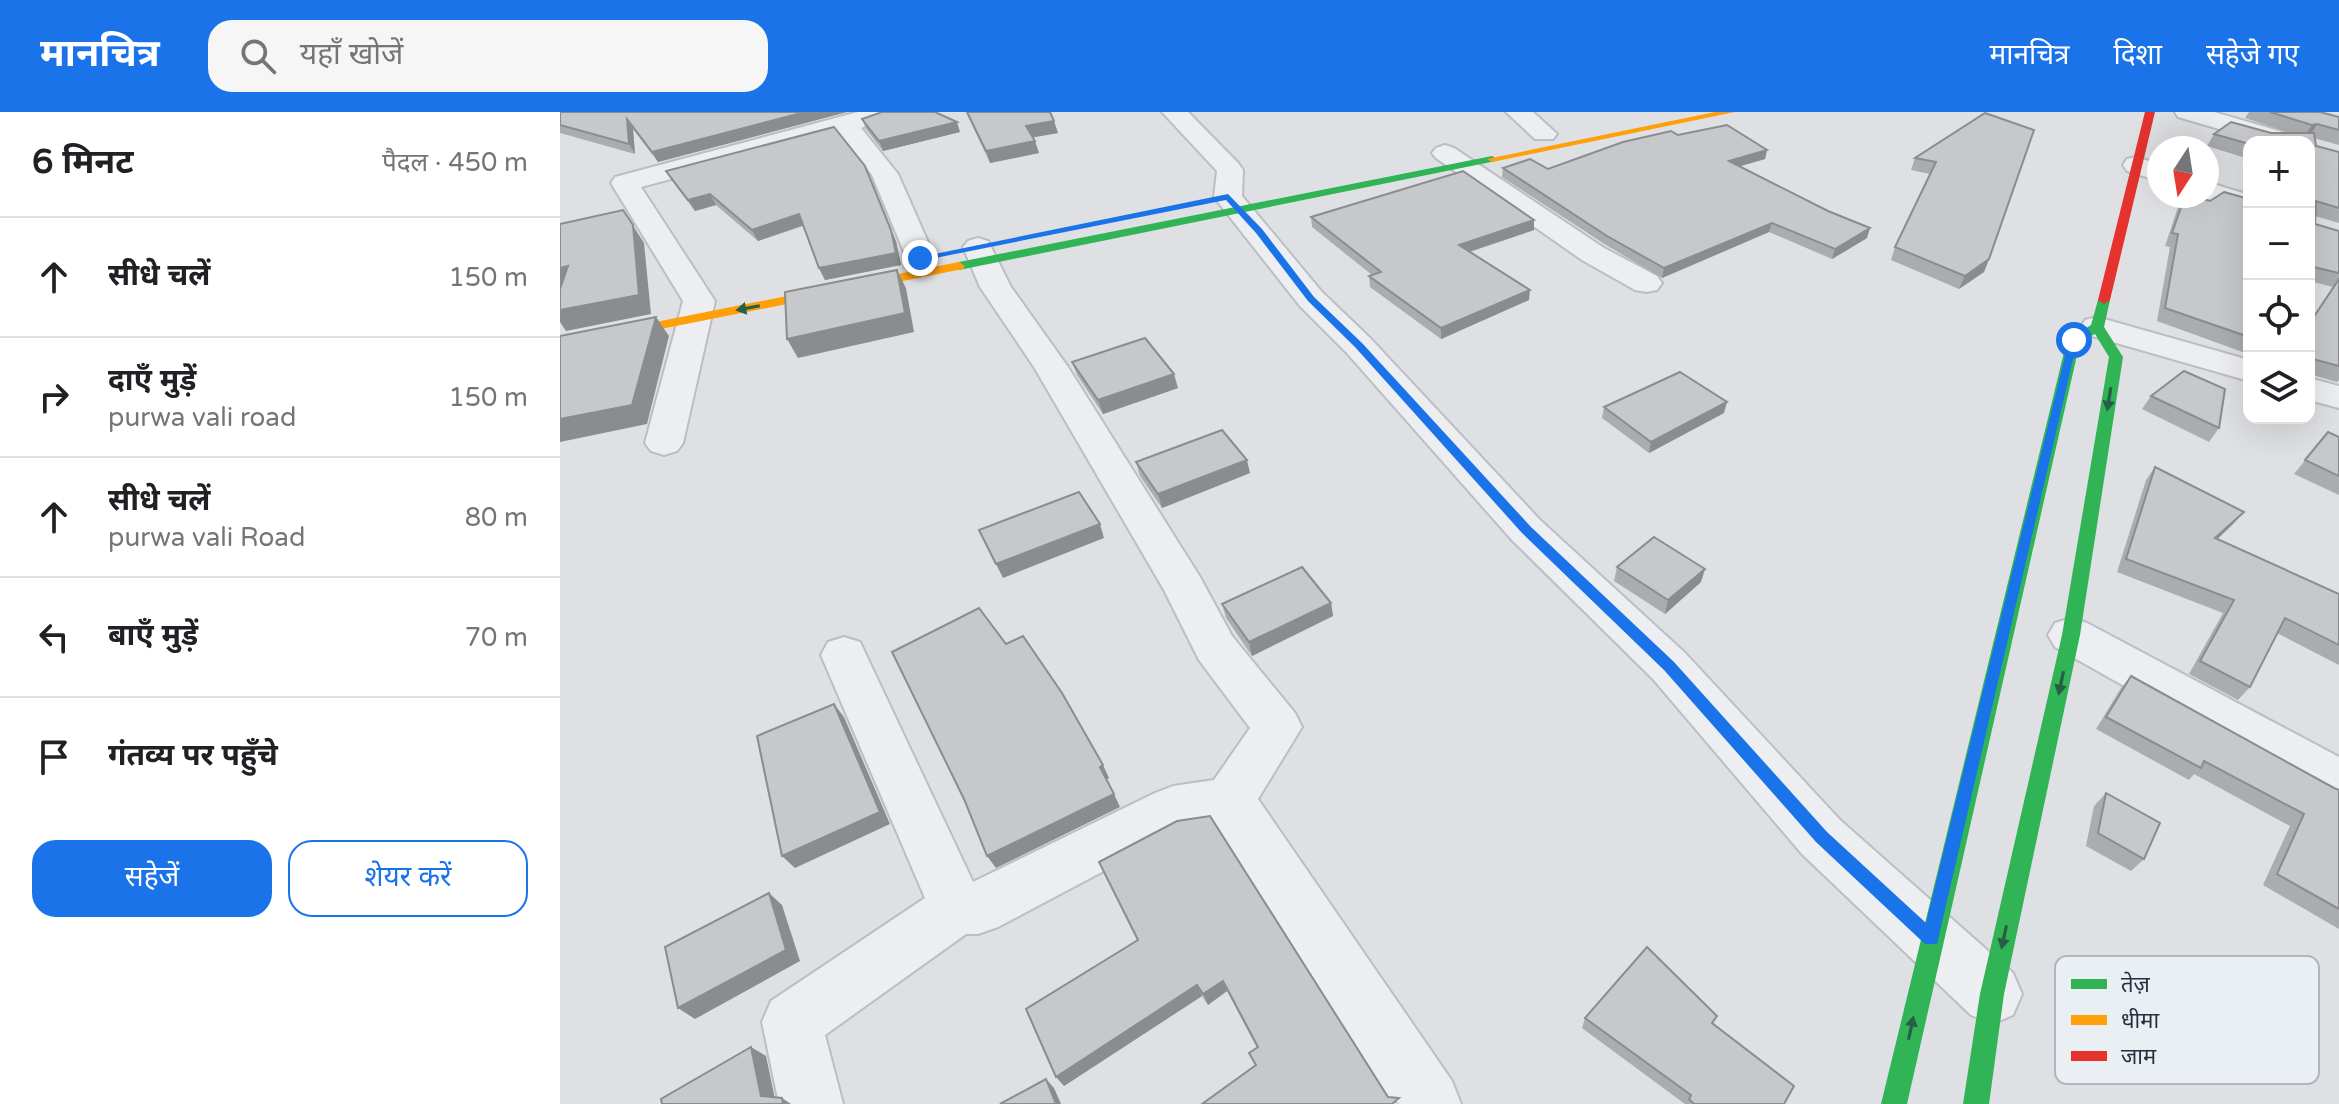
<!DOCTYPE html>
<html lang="hi">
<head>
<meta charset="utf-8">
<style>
	:root { --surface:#fff; --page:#f6f6f6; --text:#202124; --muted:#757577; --line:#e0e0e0; --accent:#1a73e8 }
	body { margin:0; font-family:"Varela Round","Noto Sans Devanagari",sans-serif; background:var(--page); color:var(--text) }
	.controls { position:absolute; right:24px; top:24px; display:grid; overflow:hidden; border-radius:16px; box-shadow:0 8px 32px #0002 }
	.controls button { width:72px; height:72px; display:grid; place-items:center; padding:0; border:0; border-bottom:2px solid var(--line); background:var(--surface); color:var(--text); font:40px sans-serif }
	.compass { position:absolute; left:1587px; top:24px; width:72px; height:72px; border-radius:50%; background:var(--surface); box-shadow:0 8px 32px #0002; rotate:192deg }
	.stop { position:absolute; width:24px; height:24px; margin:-18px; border:6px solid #1a73e8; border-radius:50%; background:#fff }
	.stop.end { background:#1a73e8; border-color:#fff; box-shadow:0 2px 8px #0008 }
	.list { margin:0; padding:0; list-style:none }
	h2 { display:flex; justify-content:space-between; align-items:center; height:104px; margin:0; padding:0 32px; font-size:34px }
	h2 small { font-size:26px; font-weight:400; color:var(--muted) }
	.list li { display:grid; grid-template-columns:52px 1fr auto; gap:24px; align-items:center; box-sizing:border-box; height:120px; padding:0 32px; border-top:2px solid var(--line) }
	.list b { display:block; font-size:30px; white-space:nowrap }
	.list p { margin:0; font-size:26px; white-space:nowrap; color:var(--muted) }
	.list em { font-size:26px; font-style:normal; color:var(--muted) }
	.actions { display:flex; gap:16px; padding:24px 32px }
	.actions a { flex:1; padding:18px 0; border:2px solid var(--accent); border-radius:24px; text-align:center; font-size:28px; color:var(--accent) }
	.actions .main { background:var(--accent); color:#fff }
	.icon { flex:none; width:44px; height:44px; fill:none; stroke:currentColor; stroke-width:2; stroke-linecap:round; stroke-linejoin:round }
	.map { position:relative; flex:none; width:1779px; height:992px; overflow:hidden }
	header { display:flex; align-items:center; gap:48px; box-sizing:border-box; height:112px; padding:0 40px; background:var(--accent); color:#fff }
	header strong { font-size:38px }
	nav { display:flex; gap:44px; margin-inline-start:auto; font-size:28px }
	.search { width:560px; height:72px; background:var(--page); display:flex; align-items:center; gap:20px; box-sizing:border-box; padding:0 28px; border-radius:24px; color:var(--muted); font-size:30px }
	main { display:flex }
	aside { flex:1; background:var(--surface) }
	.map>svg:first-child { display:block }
</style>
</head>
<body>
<header>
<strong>मानचित्र</strong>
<div class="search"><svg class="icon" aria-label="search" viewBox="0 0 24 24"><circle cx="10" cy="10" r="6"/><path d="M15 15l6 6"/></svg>यहाँ खोजें</div>
<nav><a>मानचित्र</a><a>दिशा</a><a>सहेजे गए</a></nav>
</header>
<main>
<aside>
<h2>6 मिनट<small>पैदल · 450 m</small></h2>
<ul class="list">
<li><svg class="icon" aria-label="ahead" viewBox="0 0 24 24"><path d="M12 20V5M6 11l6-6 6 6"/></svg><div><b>सीधे चलें</b></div><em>150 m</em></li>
<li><svg class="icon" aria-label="right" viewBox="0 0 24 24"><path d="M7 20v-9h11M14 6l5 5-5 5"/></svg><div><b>दाएँ मुड़ें</b><p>purwa vali road</p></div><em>150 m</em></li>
<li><svg class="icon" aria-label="ahead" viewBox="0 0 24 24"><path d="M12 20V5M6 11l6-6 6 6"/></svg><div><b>सीधे चलें</b><p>purwa vali Road</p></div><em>80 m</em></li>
<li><svg class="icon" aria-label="left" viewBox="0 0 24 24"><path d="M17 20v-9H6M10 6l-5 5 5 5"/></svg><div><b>बाएँ मुड़ें</b></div><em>70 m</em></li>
<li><svg class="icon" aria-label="arrive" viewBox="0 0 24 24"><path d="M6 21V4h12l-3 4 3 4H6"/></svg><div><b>गंतव्य पर पहुँचे</b></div></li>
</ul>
<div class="actions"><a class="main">सहेजें</a><a>शेयर करें</a></div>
</aside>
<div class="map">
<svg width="1779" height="992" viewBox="0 0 1779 992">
	<rect width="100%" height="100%" fill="#dee0e3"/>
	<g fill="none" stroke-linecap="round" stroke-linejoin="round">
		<defs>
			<g id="street">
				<path d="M298,0h35l-3,5 -29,11 37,46 37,84 -4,6 -11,3 -11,-3 -37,-89 -32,-41 -199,53 74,114 -32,142 -6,8 -13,4 -13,-4 -6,-8 38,-142 -72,-118 4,-6z"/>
				<path d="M602,0h26l51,52 4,6 -1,26 80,96 48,46 170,182 145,133 155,167 173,153 9,21 -9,21 -21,9 -21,-9 -169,-161 -149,-175 -141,-139 -166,-188 -46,-46 -86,-109 3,-26z"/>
				<path d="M946,0h27l24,22 -4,5h-18z"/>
				<path d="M1615,0h39l86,25 4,5h-40l-86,-25z"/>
				<path d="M885,33l9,3 150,100 53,28 5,7 -5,7 -11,2 -11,-2 -53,-30 -146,-102 -4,-5 4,-5z"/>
				<path d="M1576,45l23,7v17l-32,-10 -4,-6 4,-6z"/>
				<path d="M1647,70l42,13v17l-51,-16h9z"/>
				<path d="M418,126l10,3 23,46 57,80 132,210 32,59 63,77 7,14 -44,72 194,282 9,23h-69l-176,-279 -35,5 -183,97 -20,7h-12l-141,101 18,69h-64l-17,-82 9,-21 154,-103 -104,-243 7,-13 16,-5 16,5 113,240 182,-89 18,-7 41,-6 36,-52 -51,-68 -35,-70 -130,-223 -54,-80 -17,-40 5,-6z"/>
				<path d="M1537,205l152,43v21l-164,-47 -4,-7 4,-7z"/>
				<path d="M1749,266l30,8v22l-30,-8z"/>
				<path d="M1511,506l16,5 252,134v47l-18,-7 -266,-150 -7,-12 7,-12z"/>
			</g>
		</defs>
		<use href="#street" stroke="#bcbec1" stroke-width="4"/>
		<use href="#street" fill="#edeef1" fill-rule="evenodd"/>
		<g fill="#30b455" fill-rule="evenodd">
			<path d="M932,44l5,3 -1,2 -537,109 -6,-4 6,-4z"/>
			<path d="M1544,184l6,4 -6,27 19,30 -43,278 -76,359 -15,110h-26l17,-110 82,-359 47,-278 -14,-23 -15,8 -173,762h-26l186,-764 24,-15 7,-25z"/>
		</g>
		<g fill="#ff9f0a" fill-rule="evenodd">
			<path d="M1155,0h20l-243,50 -5,-3z"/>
			<path d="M399,150l6,4 -2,3 -403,80v-8z"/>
		</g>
		<path fill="#e5322d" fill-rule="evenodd" d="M1585,0h10l-45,188 -6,4 -6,-4z"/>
	</g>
	<g fill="#aaacaf">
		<path d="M0,0h287l-189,50 -25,-33 2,25 -75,-21z"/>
		<path d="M406,0h84l8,21 -25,4 6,16 -49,10z"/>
		<path d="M1689,0h71l19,5v28l-25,-7 2,8 23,6v71l-24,-7v8l24,7v149l-2,2 -28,-8v-51l24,-36 -24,-6v-139h-60v17l-42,-13 7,-12 76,-1 -45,-15z"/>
		<path d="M1425,1l4,146 -5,13 -25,17 -68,-29 4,-13 35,-73 -19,-4 4,-12z"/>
		<path d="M302,7l98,13 -77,19 -17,-22z"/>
		<path d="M1207,38l-2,9 -25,7 127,72 -35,21 -63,-27 -107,46 -56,-33 -104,-68 1,-9 45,1z"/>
		<path d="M106,59l230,70 5,24 -76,15 -6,-12 -16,-42 -45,15 -42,-36 -21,6 -22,-29z"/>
		<path d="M1689,67v13l-7,-2z"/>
		<path d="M1624,84l26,5 39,-2v153l-1,2 -91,-33 13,-74 -5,-1 13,-39z"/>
		<path d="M751,105l223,3v10l-64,22 59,48 -88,39 -71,-52 -1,-11 3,-1 -60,-48z"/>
		<path d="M512,250l106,26 -75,26 -26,-39z"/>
		<path d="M1591,284l68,32 -10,14 -67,-33z"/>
		<path d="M1044,295l120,6 -75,40 -47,-35z"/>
		<path d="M1768,320l11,5v58l-45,-21z"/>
		<path d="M576,350l114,11 -88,35 -22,-32z"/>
		<path d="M1595,355l78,57 -16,15 122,55v71l-62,-32 -27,54 -12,13 -49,-26 34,-61 -106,-41 29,-92z"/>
		<path d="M1057,455l84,15 -36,32 -51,-33z"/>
		<path d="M771,491l2,13 -81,40 -26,-38 -4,-14z"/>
		<path d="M1571,564l203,112 5,2v139l-76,-44 27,-59 -96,-52 -5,6 -93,-51 25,-41z"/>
		<path d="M1546,681l38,66 -13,12 -45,-25 8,-40z"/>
		<path d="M539,750l289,235 12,7 -145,-39 -6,-12 8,-5 -30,-57 -19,14 -6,-9 -138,90 74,-146z"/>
		<path d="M1157,904l-4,8 71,80h-99l-103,-76 3,-10z"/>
	</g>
	<g fill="#8b8c8e">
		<path d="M245,0h42l-189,50 -6,-10z"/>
		<path d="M67,7l6,10 2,25 -6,-10z"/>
		<path d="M494,9l4,12 -28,5 -4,-12z"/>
		<path d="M397,10l3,10 -77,19 -4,-10z"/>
		<path d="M1757,12l-7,12 -6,1 8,-12z"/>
		<path d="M475,29l4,12 -49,10 -4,-12z"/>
		<path d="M1207,38l-2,9 -38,11 2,-9z"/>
		<path d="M305,54l31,75 5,24 -76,15 -6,-12z"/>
		<path d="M150,82l6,11 -21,6 -7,-11z"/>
		<path d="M63,98l21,33 7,71 -85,17 -6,-9v-12z"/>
		<path d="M239,102l5,11 -46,16 -6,-11z"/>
		<path d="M974,108v10l-75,25v-10z"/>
		<path d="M1212,111l-3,9 -107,46 2,-10z"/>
		<path d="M1310,116l-3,10 -35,21 3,-10z"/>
		<path d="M1429,147l-5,13 -25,17 6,-13z"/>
		<path d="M8,154l-8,23v-21z"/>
		<path d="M337,158l9,18 8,44 -116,26 -11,-19z"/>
		<path d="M970,178l-1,10 -88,39v-11z"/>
		<path d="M96,205l13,19 -22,88 -87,18v-23z"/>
		<path d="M614,262l4,14 -75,26 -5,-14z"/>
		<path d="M1167,290l-3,11 -75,40 2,-11z"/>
		<path d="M687,348l3,13 -88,35 -4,-14z"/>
		<path d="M1684,400l-11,12 -28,27 10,-13z"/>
		<path d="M540,412l4,14 -101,40 -7,-14z"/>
		<path d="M1145,457l-4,13 -36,32 3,-14z"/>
		<path d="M771,491l2,13 -81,40 -3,-14z"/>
		<path d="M274,592l10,13 46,107 -95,44 -13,-12z"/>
		<path d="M543,653l6,13 -3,2 -6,-13z"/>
		<path d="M554,682l6,13 -124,61 -9,-12z"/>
		<path d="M209,781l13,12 18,56 -105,58 -17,-11z"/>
		<path d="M663,869l4,10 -19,14 -5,-11z"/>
		<path d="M637,873l5,11 -138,90 -8,-9z"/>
		<path d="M191,935l15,9 10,48 -15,-8z"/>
		<path d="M486,967l8,9 7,16h-5z"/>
		<path d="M222,986l9,6h-8z"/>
	</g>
	<g fill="#c6c8cb" stroke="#8b8c8e" stroke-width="2">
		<path d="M0,0h245l-153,40 -25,-33 2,25 -69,-19z"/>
		<path d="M322,0h53l22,10 -78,19 -17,-22z"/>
		<path d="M407,0h83l4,9 -28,5 9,15 -49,10z"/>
		<path d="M1710,0h50l19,5v13l-22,-6 -5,1z"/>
		<path d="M1425,1l49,17 -45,129 -24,17 -70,-29 41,-85 -21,-4z"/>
		<path d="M1671,10l40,11h43l2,13 23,6v56l-23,-7 -1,23 24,7v42l-30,-7v-124h-60v2l-35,-10z"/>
		<path d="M1167,13l40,25 -38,11 99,50 42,17 -35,21 -63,-26 -108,45 -57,-32 -104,-68 27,-9 18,10 75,-27 48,-11 7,4z"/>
		<path d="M274,15l31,39 26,64 5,23 -77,15 -20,-54 -47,16 -42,-36 -22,6 -22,-29z"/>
		<path d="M903,59l71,49 -75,25 71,45 -89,38 -72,-52 12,-4 -70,-55z"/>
		<path d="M1664,80l25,7v138l-84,-29 13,-74 -6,-1 13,-37h7l18,5z"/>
		<path d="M63,98l10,15 6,70 -79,15v-21l8,-23 -8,2v-44z"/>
		<path d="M337,158l8,43 -118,26 -2,-47z"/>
		<path d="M1779,167v87l-30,-8v-34z"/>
		<path d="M96,205l-24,88 -72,14v-83z"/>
		<path d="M585,226l29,36 -76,26 -26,-38z"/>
		<path d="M1624,259l41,18 -6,39 -68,-32z"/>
		<path d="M1120,260l47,30 -76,40 -47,-35z"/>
		<path d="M662,318l25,30 -89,34 -22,-32z"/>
		<path d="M1768,320l11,5v39l-34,-16z"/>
		<path d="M1595,355l89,45 -29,26 124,56v51l-54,-27 -35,69 -50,-26 34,-61 -108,-41z"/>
		<path d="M519,380l21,32 -104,40 -17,-34z"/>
		<path d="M1094,425l51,32 -37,31 -51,-33z"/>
		<path d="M742,455l29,36 -82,39 -27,-38z"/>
		<path d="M419,496l27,36 17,-8 39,57 41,72 -3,2 14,27 -127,62 -23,-57 -72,-147z"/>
		<path d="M1571,564l203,112 5,2v119l-62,-35 27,-60 -100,-53 -3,7 -95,-51z"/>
		<path d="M274,592l46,108 -98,44 -25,-120z"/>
		<path d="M1546,681l54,30 -16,36 -46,-26z"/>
		<path d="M650,704l178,281 11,1 -7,6h-190l54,-39 -7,-12 9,-6 -35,-66 -20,13 -6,-9 -141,92 -30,-68 112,-69 -39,-78 78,-41z"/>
		<path d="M209,781l17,57 -108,58 -13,-61z"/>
		<path d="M1087,835l70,69 -5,7 82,63 -10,18h-90l-5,-5 2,-4 -106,-77z"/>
		<path d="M191,935l10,49 21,2 1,6h-121l-1,-5z"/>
		<path d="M486,967l10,25h-56z"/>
	</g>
	<defs><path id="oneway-solid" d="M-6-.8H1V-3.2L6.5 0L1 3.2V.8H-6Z" transform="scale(2)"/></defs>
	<g fill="#285e45">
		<use href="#oneway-solid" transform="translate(188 196) rotate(169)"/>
		<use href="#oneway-solid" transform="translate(1549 287) rotate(99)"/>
		<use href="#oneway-solid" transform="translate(1501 571) rotate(102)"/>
		<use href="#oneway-solid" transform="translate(1444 825) rotate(102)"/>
		<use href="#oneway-solid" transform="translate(1351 916) rotate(-78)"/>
	</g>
	<path fill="#1a73e8" d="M668,82l34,35 52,68 48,46 169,184 143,135 153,170 99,91 143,-583 9,-2 -141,606h-12l-109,-102 -152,-172 -142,-137 -167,-186 -47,-46 -52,-68 -30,-33 -306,61 -5,-3z"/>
	<rect x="1495" y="844" width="264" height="128" rx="12" fill="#eaeff4" stroke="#afb5bd" stroke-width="2"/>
	<rect x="1511" y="867" width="36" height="10" fill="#30b455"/>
	<rect x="1511" y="903" width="36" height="10" fill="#ff9f0a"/>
	<rect x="1511" y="939" width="36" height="10" fill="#e5322d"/>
	<g font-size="22" fill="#242f3d">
		<text x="1561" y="880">तेज़</text>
		<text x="1561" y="916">धीमा</text>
		<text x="1561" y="952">जाम</text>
	</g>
</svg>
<div class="controls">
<button>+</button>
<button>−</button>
<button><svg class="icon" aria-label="locate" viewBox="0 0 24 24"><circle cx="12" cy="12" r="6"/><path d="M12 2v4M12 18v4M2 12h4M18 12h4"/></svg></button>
<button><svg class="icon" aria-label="layers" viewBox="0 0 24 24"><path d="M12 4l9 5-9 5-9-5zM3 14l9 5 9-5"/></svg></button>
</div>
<svg class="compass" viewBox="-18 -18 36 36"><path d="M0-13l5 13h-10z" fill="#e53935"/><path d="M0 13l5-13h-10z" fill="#757577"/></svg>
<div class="stop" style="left:1514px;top:228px"></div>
<div class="stop end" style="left:360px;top:146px"></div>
</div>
</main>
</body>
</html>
